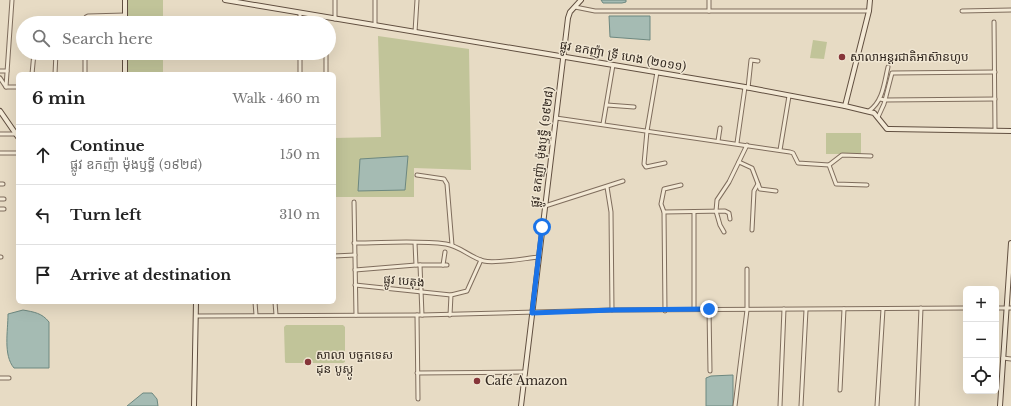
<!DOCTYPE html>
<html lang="en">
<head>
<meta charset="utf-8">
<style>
	:root { --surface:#fff; --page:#f6f6f6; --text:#222; --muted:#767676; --line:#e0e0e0 }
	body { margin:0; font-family:"Libre Baskerville","Noto Sans Khmer",serif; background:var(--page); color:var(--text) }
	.controls { position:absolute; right:12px; bottom:12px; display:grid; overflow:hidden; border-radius:6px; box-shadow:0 4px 16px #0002 }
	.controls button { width:36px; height:36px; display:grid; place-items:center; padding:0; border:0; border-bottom:1px solid var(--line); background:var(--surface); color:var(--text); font:20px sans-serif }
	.stop { position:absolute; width:12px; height:12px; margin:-9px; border:3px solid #1a73e8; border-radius:50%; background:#fff }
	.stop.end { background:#1a73e8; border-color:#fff; box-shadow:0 1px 4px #0008 }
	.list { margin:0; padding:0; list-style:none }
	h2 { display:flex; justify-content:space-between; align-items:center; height:52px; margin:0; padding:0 16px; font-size:17px }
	h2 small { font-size:13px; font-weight:400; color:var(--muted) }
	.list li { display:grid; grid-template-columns:26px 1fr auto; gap:12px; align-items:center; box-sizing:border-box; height:60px; padding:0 16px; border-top:1px solid var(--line) }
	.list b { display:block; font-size:15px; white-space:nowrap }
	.list p { margin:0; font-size:13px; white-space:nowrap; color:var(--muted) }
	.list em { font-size:13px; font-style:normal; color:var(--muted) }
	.icon { flex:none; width:22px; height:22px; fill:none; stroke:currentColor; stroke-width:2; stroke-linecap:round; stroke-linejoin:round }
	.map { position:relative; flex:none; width:1011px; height:406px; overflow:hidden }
	.search { position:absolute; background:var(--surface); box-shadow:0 4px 16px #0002; left:16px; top:16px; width:320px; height:44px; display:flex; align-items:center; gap:10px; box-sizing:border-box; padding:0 14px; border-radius:22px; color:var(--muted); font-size:15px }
	.panel { position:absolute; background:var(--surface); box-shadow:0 4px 16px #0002; left:16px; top:72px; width:320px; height:232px; border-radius:6px }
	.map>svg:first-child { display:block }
</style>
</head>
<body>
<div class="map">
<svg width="1011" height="406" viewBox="0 0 1011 406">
	<rect width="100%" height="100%" fill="#e7dbc4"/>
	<g fill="#c1c499">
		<rect x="127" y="0" width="36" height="23"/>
		<path d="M378,36l91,13 2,121 -57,-2v29h-80v-59l47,-1z"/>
		<path d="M813,40l14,2 -3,17 -14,-1z"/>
		<rect x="127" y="53" width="36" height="21"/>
		<rect x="826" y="133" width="35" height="21"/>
		<path d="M286,325h57l2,2v35l-2,1h-57l-1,-1 -1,-35z"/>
	</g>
	<g fill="#a5bbb3" stroke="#6d8880">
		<path d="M601,0h25v2l-4,1h-19z"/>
		<path d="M609,16h41v24l-40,-3z"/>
		<path d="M408,156l-3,34 -47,1 2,-32z"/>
		<path d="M23,310c11,2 19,3 26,12v46h-35c-11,-13 -6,-37 -6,-54z"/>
		<path d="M733,375v31h-27v-28l5,-2z"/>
		<path d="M143,393h9l5,6 1,7h-31z"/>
	</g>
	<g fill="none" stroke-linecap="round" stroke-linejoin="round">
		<defs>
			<g id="street">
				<path d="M375,0v25"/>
				<path d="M709,0v11"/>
				<path d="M575,7l20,4h274"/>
				<path d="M962,11l49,-1"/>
				<path d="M335,19v-19"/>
				<path d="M994,22l1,108"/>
				<path d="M85,23l1,-6 2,-1 37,-1"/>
				<path d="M300,23v-10"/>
				<path d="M415,32l2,-32"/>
				<path d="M326,53v21"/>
				<path d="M0,71h7"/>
				<path d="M657,72l-10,59 -3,33 2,3 19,-4"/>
				<path d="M32,74l2,-21"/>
				<path d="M55,74l1,-21"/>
				<path d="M85,74v-21"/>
				<path d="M300,74v-21"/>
				<path d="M0,78l6,9h12"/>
				<path d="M6,87l6,-87"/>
				<path d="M748,88l3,-28 7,1"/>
				<path d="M880,99l5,1 110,-1"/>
				<path d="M607,105l27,2"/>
				<path d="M869,111c14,-10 15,-27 19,-44"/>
				<path d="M878,117l6,-13 8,-31 103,-1"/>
				<path d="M556,118l234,34 3,1 5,10 31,2 7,19 31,1"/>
				<path d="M603,124l10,-59"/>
				<path d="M0,134h16"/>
				<path d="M718,141l2,-13"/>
				<path d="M737,143l8,-56"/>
				<path d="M780,150l9,-54"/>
				<path d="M0,153h18"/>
				<path d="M739,162l13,6 8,21 16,2"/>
				<path d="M829,165l13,-10 29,1"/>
				<path d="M417,175l27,4 3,5 5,61"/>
				<path d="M0,184h3"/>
				<path d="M607,187l4,25 1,98"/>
				<path d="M0,199h4"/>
				<path d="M354,202l2,113"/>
				<path d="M545,206l78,-25"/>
				<path d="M0,209h4"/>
				<path d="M664,212l61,-1 4,2 1,6"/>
				<path d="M694,212v97"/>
				<path d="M752,230l2,-39 4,-7"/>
				<path d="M724,232l-4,-7 -4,-14 1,-11 12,-18 18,-37"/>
				<path d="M354,243c30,0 62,-3 92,1 14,2 25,14 38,17 11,3 43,-3 55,-4"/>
				<path d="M415,243l1,22"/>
				<path d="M334,256l21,-1"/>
				<path d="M0,257h1"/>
				<path d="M420,265l2,50"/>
				<path d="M443,265l2,-13"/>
				<path d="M355,270l61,-5h31"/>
				<path d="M355,285l96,10"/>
				<path d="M255,302l1,13"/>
				<path d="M275,302l1,13"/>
				<path d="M996,308h15"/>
				<path d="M709,309l1,62"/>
				<path d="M665,311l-1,-99 -3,-8 3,-15 17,-4"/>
				<path d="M417,315l1,84"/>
				<path d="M450,315l1,-20 16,-4 14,-31"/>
				<path d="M196,316l226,-1 190,-5 354,-2"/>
				<path d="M1003,358l8,1"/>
				<path d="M417,373l108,-1"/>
				<path d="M0,378h9"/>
				<path d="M840,390l4,-81"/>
				<path d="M735,406l12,-96v-41"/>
				<path d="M780,406l4,-97"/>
				<path d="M801,406l5,-96"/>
				<path d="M877,406l6,-97"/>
				<path d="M917,406l4,-98"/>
			</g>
			<g id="secondary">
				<path d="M125,0v23"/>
				<path d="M225,0l520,87 100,19 29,7 13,16h3l121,2"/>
				<path d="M125,53v21"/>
				<path d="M845,106l24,-95 1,-11"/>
				<path d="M0,111l18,26"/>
				<path d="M194,406l2,-104"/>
				<path d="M521,406l47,-388 2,-6 11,-12"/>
				<path d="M1000,406l11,-163"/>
			</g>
		</defs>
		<use href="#street" stroke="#7f6d5d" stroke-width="5"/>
		<use href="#secondary" stroke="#614f40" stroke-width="6"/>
		<use href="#street" stroke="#f3e9d5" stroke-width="3"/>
		<use href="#secondary" stroke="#f3e9d5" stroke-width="4"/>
	</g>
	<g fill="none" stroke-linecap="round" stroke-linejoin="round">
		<path stroke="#1a73e8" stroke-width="5" d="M542,227l-10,86 80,-3 97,-1"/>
	</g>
	<g fill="#863539" stroke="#f0e6d2" stroke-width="1.5">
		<circle cx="842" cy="57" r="4"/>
		<circle cx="308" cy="362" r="4"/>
		<circle cx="477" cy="381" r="4"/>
	</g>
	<g text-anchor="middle" stroke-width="3" stroke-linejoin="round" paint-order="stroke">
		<g font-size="12" fill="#31271f" stroke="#f0e6d2">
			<text transform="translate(623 56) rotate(10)" y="4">ផ្លូវ ឧកញ៉ា ទ្រី ហេង (២០១១)</text>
			<text transform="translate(542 147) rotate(-83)" y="4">ផ្លូវ ឧកញ៉ា ម៉ុងឫទ្ធី (១៩២៨)</text>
			<text transform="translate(404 281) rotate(5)" y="4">ផ្លូវ បេតុង</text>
		</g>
		<g font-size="12" fill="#31271f" stroke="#f0e6d2" text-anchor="start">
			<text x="850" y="61">សាលាអន្ដរជាតិអាស៊ានហូប</text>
			<text x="316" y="359">សាលា បច្ចកទេស<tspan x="316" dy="14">ដុន បូស្កូ</tspan></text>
			<text x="485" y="385">Café Amazon</text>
		</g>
	</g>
</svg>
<div class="controls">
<button>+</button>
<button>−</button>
<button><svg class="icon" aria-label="locate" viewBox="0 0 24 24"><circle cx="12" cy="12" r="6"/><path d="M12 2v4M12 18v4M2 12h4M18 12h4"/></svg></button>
</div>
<div class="stop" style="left:542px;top:227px"></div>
<div class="stop end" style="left:709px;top:309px"></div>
<div class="search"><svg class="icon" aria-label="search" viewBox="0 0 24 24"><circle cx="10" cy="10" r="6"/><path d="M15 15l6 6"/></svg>Search here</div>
<section class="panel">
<h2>6 min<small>Walk · 460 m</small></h2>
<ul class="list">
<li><svg class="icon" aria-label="ahead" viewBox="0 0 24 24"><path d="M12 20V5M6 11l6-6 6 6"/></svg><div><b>Continue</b><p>ផ្លូវ ឧកញ៉ា ម៉ុងឫទ្ធី (១៩២៨)</p></div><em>150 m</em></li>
<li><svg class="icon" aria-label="left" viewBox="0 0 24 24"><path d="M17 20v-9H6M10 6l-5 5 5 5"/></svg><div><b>Turn left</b></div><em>310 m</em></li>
<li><svg class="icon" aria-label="arrive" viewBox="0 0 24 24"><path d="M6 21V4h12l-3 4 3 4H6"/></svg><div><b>Arrive at destination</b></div></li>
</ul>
</section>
</div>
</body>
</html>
